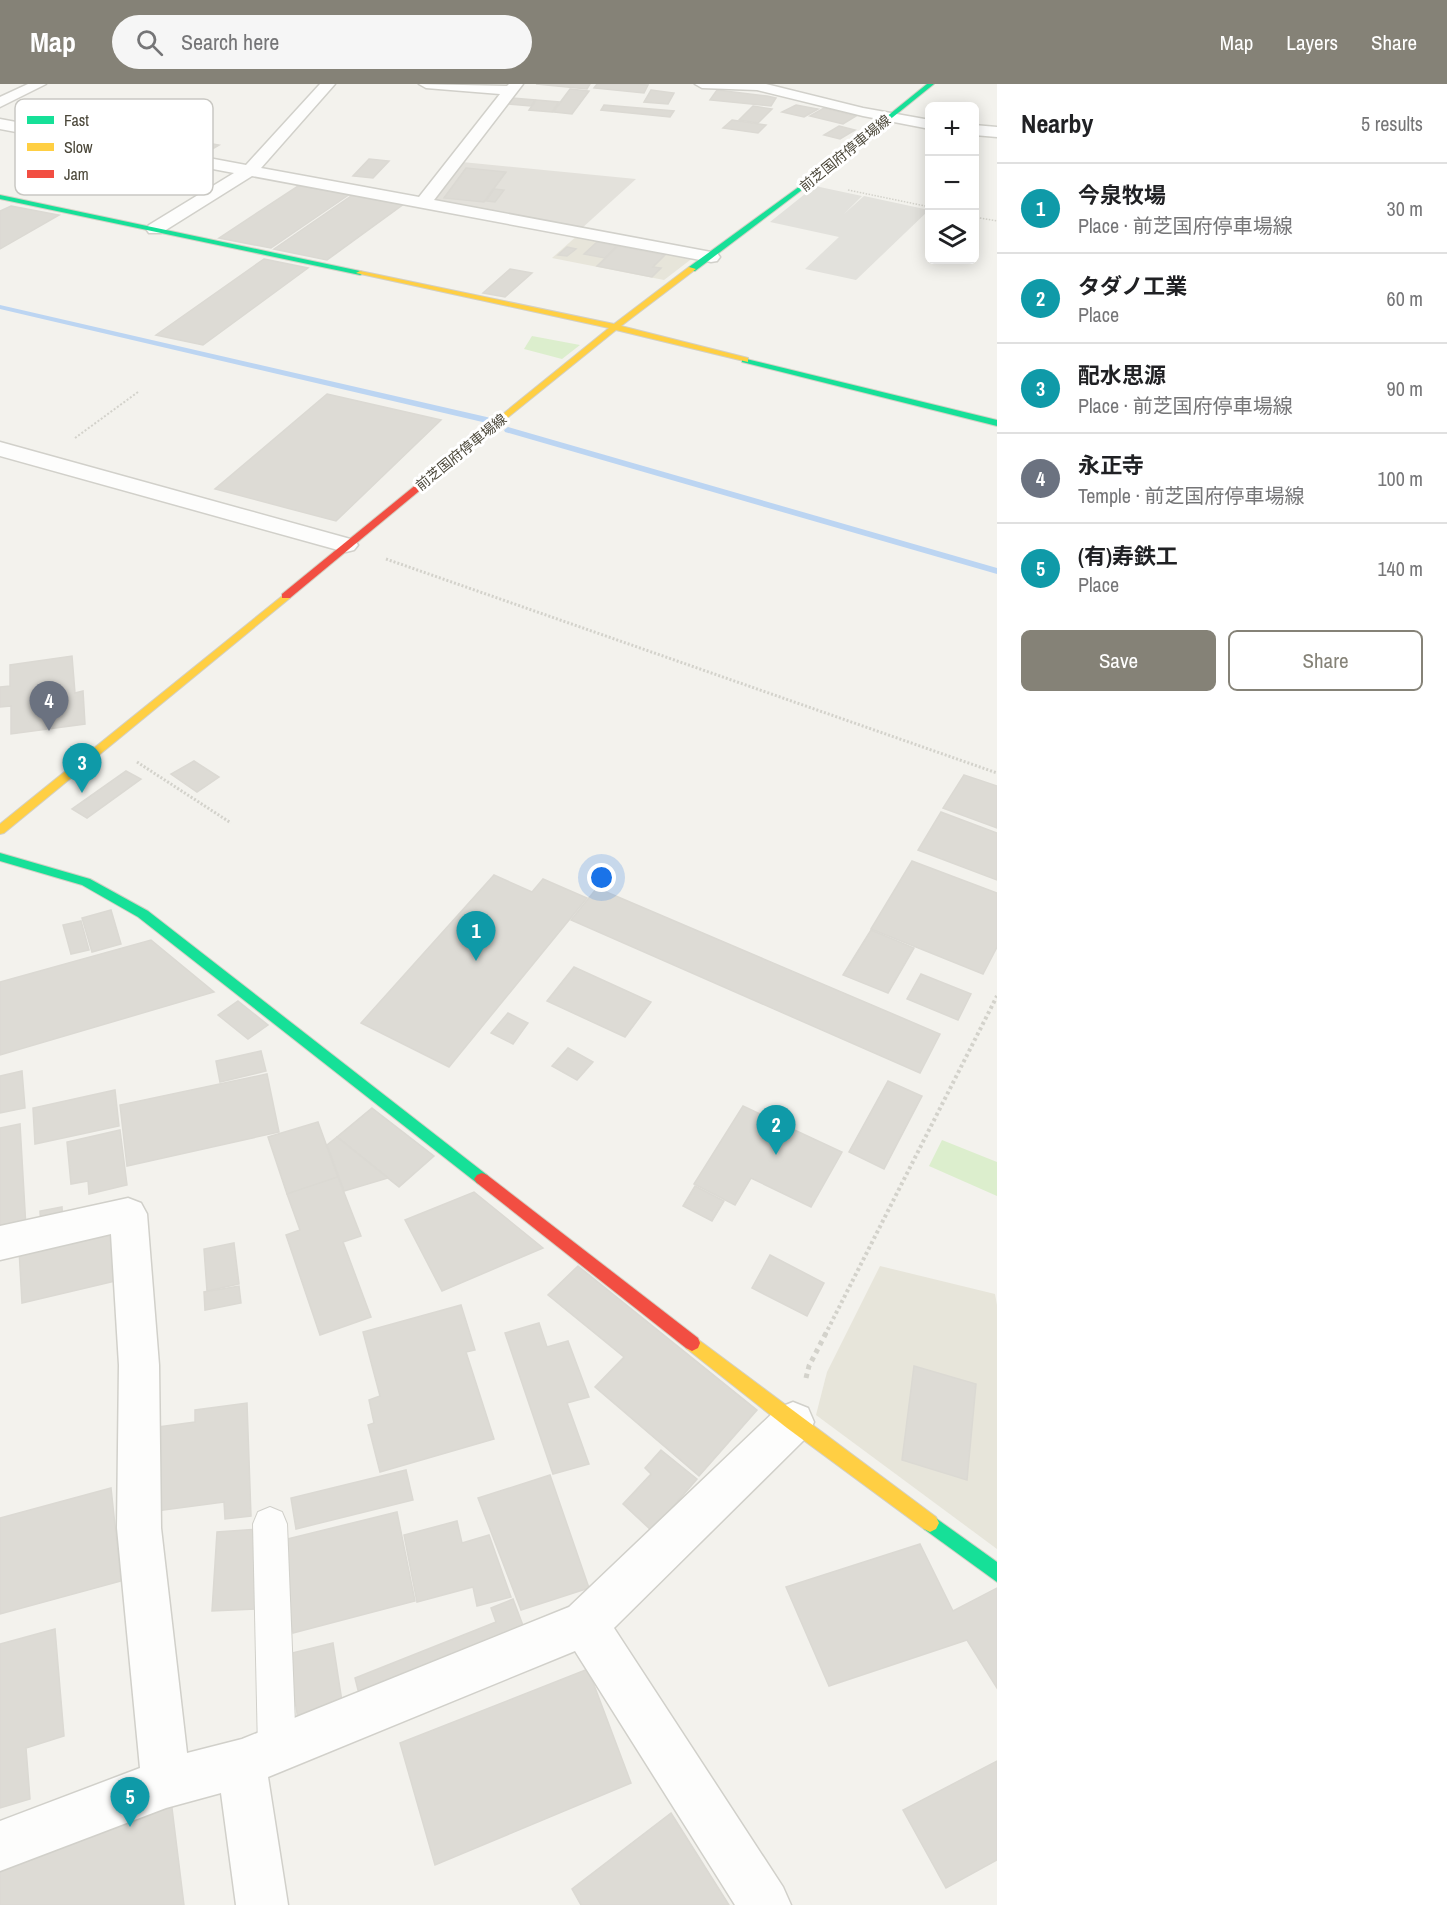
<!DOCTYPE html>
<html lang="en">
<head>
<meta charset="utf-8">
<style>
	:root { --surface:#fff; --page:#f6f6f6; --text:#202124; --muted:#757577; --line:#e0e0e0; --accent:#858277 }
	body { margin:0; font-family:"Archivo Narrow","Noto Sans JP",sans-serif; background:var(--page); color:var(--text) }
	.controls { position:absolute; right:18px; top:18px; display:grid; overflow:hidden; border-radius:9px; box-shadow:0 3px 15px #0003 }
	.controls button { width:54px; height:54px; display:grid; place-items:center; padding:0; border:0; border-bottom:2px solid var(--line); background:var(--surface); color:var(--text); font:30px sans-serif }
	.you { position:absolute; left:602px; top:794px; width:21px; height:21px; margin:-15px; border:4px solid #fff; border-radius:50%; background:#1a73e8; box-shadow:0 0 0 9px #1a73e833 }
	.badge { display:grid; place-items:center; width:39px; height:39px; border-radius:50%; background:var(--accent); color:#fff; font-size:20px; font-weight:700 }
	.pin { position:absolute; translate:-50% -50px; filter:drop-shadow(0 2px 3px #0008) }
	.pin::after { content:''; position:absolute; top:32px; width:21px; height:18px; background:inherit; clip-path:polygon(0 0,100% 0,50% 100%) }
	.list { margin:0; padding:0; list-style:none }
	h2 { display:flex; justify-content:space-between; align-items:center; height:78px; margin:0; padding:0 24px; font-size:26px }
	h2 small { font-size:20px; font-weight:400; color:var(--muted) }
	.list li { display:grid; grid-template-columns:39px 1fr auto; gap:18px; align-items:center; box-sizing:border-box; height:90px; padding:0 24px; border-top:2px solid var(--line) }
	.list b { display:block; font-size:22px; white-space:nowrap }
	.list p { margin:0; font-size:20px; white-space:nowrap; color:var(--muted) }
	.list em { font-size:20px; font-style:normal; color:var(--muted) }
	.actions { display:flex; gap:12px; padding:18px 24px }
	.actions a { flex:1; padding:14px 0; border:2px solid var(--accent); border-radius:9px; text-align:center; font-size:21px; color:var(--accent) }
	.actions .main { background:var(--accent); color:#fff }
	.icon { flex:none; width:33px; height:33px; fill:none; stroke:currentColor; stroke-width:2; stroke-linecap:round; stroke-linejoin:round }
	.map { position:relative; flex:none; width:997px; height:1821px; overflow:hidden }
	header { display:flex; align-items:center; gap:36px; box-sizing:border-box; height:84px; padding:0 30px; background:var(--accent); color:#fff }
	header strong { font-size:28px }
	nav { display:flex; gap:33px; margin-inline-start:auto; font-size:21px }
	.search { width:420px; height:54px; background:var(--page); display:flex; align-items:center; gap:15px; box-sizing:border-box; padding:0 21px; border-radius:33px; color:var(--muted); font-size:22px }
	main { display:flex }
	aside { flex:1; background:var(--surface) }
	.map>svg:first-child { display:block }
</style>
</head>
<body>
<header>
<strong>Map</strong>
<div class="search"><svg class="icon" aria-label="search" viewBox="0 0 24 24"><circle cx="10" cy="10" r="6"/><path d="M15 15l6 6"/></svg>Search here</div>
<nav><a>Map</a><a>Layers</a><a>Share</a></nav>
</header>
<main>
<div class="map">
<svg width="997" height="1821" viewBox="0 0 997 1821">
	<rect width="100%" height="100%" fill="#f3f2ed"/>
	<g fill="#e7e5da">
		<path d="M578,151l116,22 -30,23 -112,-22z"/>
		<path d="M880,1182l115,28 2,11v244l-181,-134 11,-43z"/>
	</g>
	<path fill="#e3e1db" d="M462,78l174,17 -55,50 -149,-28z"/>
	<g fill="#dceecd">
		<path d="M532,252l48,9 -18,14 -38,-10z"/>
		<path d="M942,1056l55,22v34l-68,-30z"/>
	</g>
	<path fill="#e2e1dc" d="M815,102l47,10 -18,18 20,-18 65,14 -73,70 -51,-11 34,-32 -69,-15z"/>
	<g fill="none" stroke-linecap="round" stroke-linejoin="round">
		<g fill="#bcd5f2" fill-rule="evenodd">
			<path d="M0,221l491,113 4,3 -4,3 -491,-115z"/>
			<path d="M508,343l489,141v6l-492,-142 -1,-2z"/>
		</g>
	</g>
	<g fill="#dddbd5" stroke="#dbd9d3" stroke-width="1.5">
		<path d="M536,0h54l-3,5z"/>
		<path d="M597,0h37l14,1 -4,8 -50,-5z"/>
		<path d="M570,5l19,2 -17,23 -19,-2z"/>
		<path d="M651,6l23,3 -6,11 -24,-2z"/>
		<path d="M717,6l50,6 9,2 -5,8 -61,-6z"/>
		<path d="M512,14l23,2 -4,6 -23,-2z"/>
		<path d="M536,16l23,2 -7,10 -23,-2z"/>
		<path d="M604,21l70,6 -4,6 -69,-7z"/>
		<path d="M796,21l22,4 -14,8 -22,-5z"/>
		<path d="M753,22l19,3 -14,14 -19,-3z"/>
		<path d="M824,24l32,8 -13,8 -33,-8z"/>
		<path d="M732,36l34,5 -8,8 -35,-5z"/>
		<path d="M839,42l16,4 -15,9 -16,-4z"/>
		<path d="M132,45l87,16 -22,13 -89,-17z"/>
		<path d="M369,75l20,2 -16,17 -20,-2z"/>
		<path d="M466,84l40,4 -22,30 -40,-4z"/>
		<path d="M301,100l49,10 -79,54 -52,-10z"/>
		<path d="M494,105l10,1 -9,12 -9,-1z"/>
		<path d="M354,110l50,10 -77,56 -53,-11z"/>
		<path d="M11,122l48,9 -59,34v-38z"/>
		<path d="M597,158l20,4 -12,12 -21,-4z"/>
		<path d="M618,162l47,9 -12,12 8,1 -9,9 -55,-11z"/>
		<path d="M567,163l9,2 -9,7 -9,-1z"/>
		<path d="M264,175l44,9 -105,77 -47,-10z"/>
		<path d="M510,185l22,4 -27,24 -22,-4z"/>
		<path d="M327,310l114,26 -105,101 -121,-32z"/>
		<path d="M72,572l3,37 8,-2 2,33 -74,10v-28l-11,1v-20l10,-1v-21z"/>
		<path d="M194,677l25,16 -22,15 -26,-18z"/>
		<path d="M126,687l15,8 -54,39 -15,-9z"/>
		<path d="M964,691l33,11v42l-54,-20z"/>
		<path d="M941,728l56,21v47l-79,-30z"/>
		<path d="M912,777l85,32v54l-14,27 -112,-45z"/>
		<path d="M494,791l38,17 11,-13 44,19 -138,169 -88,-44z"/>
		<path d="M597,804l343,146 -20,39 -349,-153z"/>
		<path d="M111,826l10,34 -29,8 -10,-34z"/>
		<path d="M81,837l8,29 -18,4 -8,-29z"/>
		<path d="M871,846l43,18 -26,45 -45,-18z"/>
		<path d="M151,856l63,52 -214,63v-73z"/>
		<path d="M574,883l77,35 -26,35 -78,-36z"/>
		<path d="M921,890l50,20 -13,26 -51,-21z"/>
		<path d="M238,917l30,24 -20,14 -30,-24z"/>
		<path d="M508,929l20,10 -15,21 -22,-11z"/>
		<path d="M568,964l25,14 -16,18 -25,-14z"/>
		<path d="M261,967l5,20 -46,11 -4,-21z"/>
		<path d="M22,987l3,37 -25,5v-37z"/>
		<path d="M267,990l12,58 -152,34 -7,-61z"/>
		<path d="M888,997l34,15 -38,73 -35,-17z"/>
		<path d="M115,1006l4,36 -84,18 -2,-36z"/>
		<path d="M743,1022l99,46 -31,55 -60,-29 -16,27 -41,-21z"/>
		<path d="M372,1024l62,48 -35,31 -62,-50z"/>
		<path d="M318,1038l20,55 -51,17 -19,-57z"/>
		<path d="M20,1040l6,104 -26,6v-106z"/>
		<path d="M120,1046l7,55 -38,9 -1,-13 -17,3 -4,-42z"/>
		<path d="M337,1053l51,41 -44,13 -17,-46z"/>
		<path d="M338,1093l23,59 -18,6 28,75 -51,18 -34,-100 14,-5 -13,-36z"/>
		<path d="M695,1102l29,15 -12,20 -29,-15z"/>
		<path d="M474,1108l69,56 -101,43 -37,-71z"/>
		<path d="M62,1123l1,16 -22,5 -1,-17z"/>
		<path d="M117,1143l7,52 -102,24 -3,-54z"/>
		<path d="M234,1159l5,41 -32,7 -3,-42z"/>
		<path d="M770,1171l54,28 -17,33 -55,-28z"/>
		<path d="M578,1182l179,144 -58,66 -104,-89 29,-30 -76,-62z"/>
		<path d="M239,1202l2,17 -36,7 -1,-18z"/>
		<path d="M461,1221l14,45 -9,2 28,87 -114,33 -12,-47 6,-2 -5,-23 11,-4 -17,-64z"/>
		<path d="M539,1239l8,24 21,-6 21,56 -22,6 22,61 -36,10 -48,-141z"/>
		<path d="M914,1282l62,18 -9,96 -65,-20z"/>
		<path d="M247,1319l4,113 -26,3 -1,-17 -75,10 2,-84 44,-6v-12z"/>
		<path d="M661,1366l36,29 -45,52 -29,-27 28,-30 -6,-6z"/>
		<path d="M406,1386l7,30 -117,29 -5,-31z"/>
		<path d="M550,1391l39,113 -68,22 -43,-112z"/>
		<path d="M111,1404l10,93 -121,33v-96z"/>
		<path d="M397,1428l18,89 -122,32 -14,-92z"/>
		<path d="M457,1437l5,22 27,-8 22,62 -34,9 -4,-19 -56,15 -13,-67z"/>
		<path d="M261,1445l-4,80 -45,2 5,-79z"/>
		<path d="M920,1460l33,67 44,-23v100l-30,-48 -138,46 -43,-99z"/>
		<path d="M513,1515l14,37 -166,66 -6,-24 141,-56 -5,-14z"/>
		<path d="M55,1545l9,107 -38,12 4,51 -30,9v-164z"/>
		<path d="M333,1559l10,65 -45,12 -10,-66z"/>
		<path d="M588,1585l43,114 -196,82 -35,-122z"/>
		<path d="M997,1677v99l-51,28 -43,-78z"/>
		<path d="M171,1716l13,105h-184v-52z"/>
		<path d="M671,1729l58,92h-148l-9,-16z"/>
	</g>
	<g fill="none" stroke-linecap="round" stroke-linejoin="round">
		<defs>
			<path id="lane" d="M270,1423l12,5 5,12 9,225 -6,13 -13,6 -13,-6 -6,-13 -5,-225 5,-12z"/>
			<g id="street">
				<path d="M28,0h18l-46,23v-10z"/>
				<path d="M320,0h15l-74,84 158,29 81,-103 -74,-6 -7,-4 88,2 2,-2h14l-89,116 277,52 6,1 3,4 -3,4 -6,1 -459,-86 -91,57h-12l-3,-4 3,-4 85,-52 -234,-44v-10l246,46z"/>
				<path d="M695,0h71l97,24 67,12v9l-67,-13 -106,-26 -55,-2z"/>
				<path d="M974,41l23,2v10l-23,-2z"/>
				<path d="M0,358l354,98 4,5 -4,5 -8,2 -8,-2 -338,-94z"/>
				<path d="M128,1114l13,5 6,11 12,151 2,163 26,225 55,-14 327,-132 209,-199 15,-6 15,6 6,14 -6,14 -194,192 169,259 8,18h-56l-160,-254 -307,126 20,128h-52l-15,-112 -55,15 -166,63v-50l140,-53 -23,-240 2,-163 -8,-131 -111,26v-34z"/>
			</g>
			<g id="fast">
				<path d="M927,0h7l-123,99 -116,88h-6v-4l118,-86z"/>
				<path d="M0,111l360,76 4,2 -4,2 -360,-76z"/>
				<path d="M742,274l255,62v6l-255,-64z"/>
				<path d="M0,769l90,26 58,32 339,264 3,4 -3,4 -5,2 -5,-2 -339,-266 -56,-32 -82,-24z"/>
				<path d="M930,1430l67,48v20l-73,-53 -3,-6 3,-6z"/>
			</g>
			<g id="slow">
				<path d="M689,183l7,2 -75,57 127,32v4l-132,-32 -120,97 -4,-3 1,-2 116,-94 -253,-55 4,-2 254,53z"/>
				<path d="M286,509l5,3 -1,2 -286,235 -4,1v-10z"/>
				<path d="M692,1251l244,182 3,6 -3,6 -6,3 -6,-3 -137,-101 -101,-80 -2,-5 2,-5z"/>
			</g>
			<g id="jam">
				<path d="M493,338l7,2 -210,174h-8v-4z"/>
				<path d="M482,1089l5,2 211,163 2,5 -2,5 -6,3 -6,-3 -209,-165 -3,-4 3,-4z"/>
			</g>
		</defs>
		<use href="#lane" stroke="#d1d0ca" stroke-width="2"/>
		<use href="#street" stroke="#d1d0ca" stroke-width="3"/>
		<use href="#fast" stroke="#d3d0c4" stroke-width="2"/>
		<use href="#slow" stroke="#d3d0c4" stroke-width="2"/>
		<use href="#jam" stroke="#d3d0c4" stroke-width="2"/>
		<g stroke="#d3d2cb" stroke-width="1.5" stroke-dasharray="1.5 1.5" stroke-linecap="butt">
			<path d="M848,106l82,17"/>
			<path d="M974,133l23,4"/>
		</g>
		<path stroke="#d3d2cb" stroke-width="2" stroke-dasharray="2 2" stroke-linecap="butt" d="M75,354l63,-46"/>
		<g stroke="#d3d2cb" stroke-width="3" stroke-dasharray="2 2" stroke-linecap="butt">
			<path d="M386,475l611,214"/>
			<path d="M137,678l94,61"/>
		</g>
		<path stroke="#d3d2cb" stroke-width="4" stroke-dasharray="3 3" stroke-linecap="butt" d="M825,1251l172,-339"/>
		<path stroke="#d3d2cb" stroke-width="5" stroke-dasharray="4.5 4.5" stroke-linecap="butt" d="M806,1294l3,-12 17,-33"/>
		<use href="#lane" fill="#fdfdfc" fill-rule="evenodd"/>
		<use href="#street" fill="#fdfdfc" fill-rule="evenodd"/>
		<use href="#fast" fill="#16e098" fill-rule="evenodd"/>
		<use href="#slow" fill="#ffcf43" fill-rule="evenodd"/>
		<use href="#jam" fill="#f24e42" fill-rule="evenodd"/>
	</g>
	<g text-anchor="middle" stroke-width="6" stroke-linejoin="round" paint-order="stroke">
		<g font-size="14" fill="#4a4638" stroke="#fff">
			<text transform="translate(845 69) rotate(-39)" y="5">前芝国府停車場線</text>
			<text transform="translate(461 368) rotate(-39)" y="5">前芝国府停車場線</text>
		</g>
	</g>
	<rect x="15" y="15" width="198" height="96" rx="9" fill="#fff" stroke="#c9c8c3" stroke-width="1.5"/>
	<rect x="27" y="32" width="27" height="8" fill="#16e098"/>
	<rect x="27" y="59" width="27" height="8" fill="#ffcf43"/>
	<rect x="27" y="86" width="27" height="8" fill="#f24e42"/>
	<g font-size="16" fill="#4a4638">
		<text x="64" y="42">Fast</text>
		<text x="64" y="69">Slow</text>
		<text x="64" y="96">Jam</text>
	</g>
</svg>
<div class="controls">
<button>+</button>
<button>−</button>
<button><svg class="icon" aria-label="layers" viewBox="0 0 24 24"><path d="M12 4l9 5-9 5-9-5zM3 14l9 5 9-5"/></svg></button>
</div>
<div class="you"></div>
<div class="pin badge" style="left:476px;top:877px;background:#0f9aa8">1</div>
<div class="pin badge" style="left:776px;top:1071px;background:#0f9aa8">2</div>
<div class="pin badge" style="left:82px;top:709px;background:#0f9aa8">3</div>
<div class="pin badge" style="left:49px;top:647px;background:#6b7280">4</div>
<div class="pin badge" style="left:130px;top:1743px;background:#0f9aa8">5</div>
</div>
<aside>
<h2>Nearby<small>5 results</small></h2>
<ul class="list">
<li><span class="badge" style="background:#0f9aa8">1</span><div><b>今泉牧場</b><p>Place · 前芝国府停車場線</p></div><em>30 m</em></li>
<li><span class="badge" style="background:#0f9aa8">2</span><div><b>タダノ工業</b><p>Place</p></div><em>60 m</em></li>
<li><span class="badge" style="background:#0f9aa8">3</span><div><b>配水思源</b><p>Place · 前芝国府停車場線</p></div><em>90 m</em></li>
<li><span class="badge" style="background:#6b7280">4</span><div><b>永正寺</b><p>Temple · 前芝国府停車場線</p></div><em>100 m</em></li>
<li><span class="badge" style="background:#0f9aa8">5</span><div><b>(有)寿鉄工</b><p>Place</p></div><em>140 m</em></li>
</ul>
<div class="actions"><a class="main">Save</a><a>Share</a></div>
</aside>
</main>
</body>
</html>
